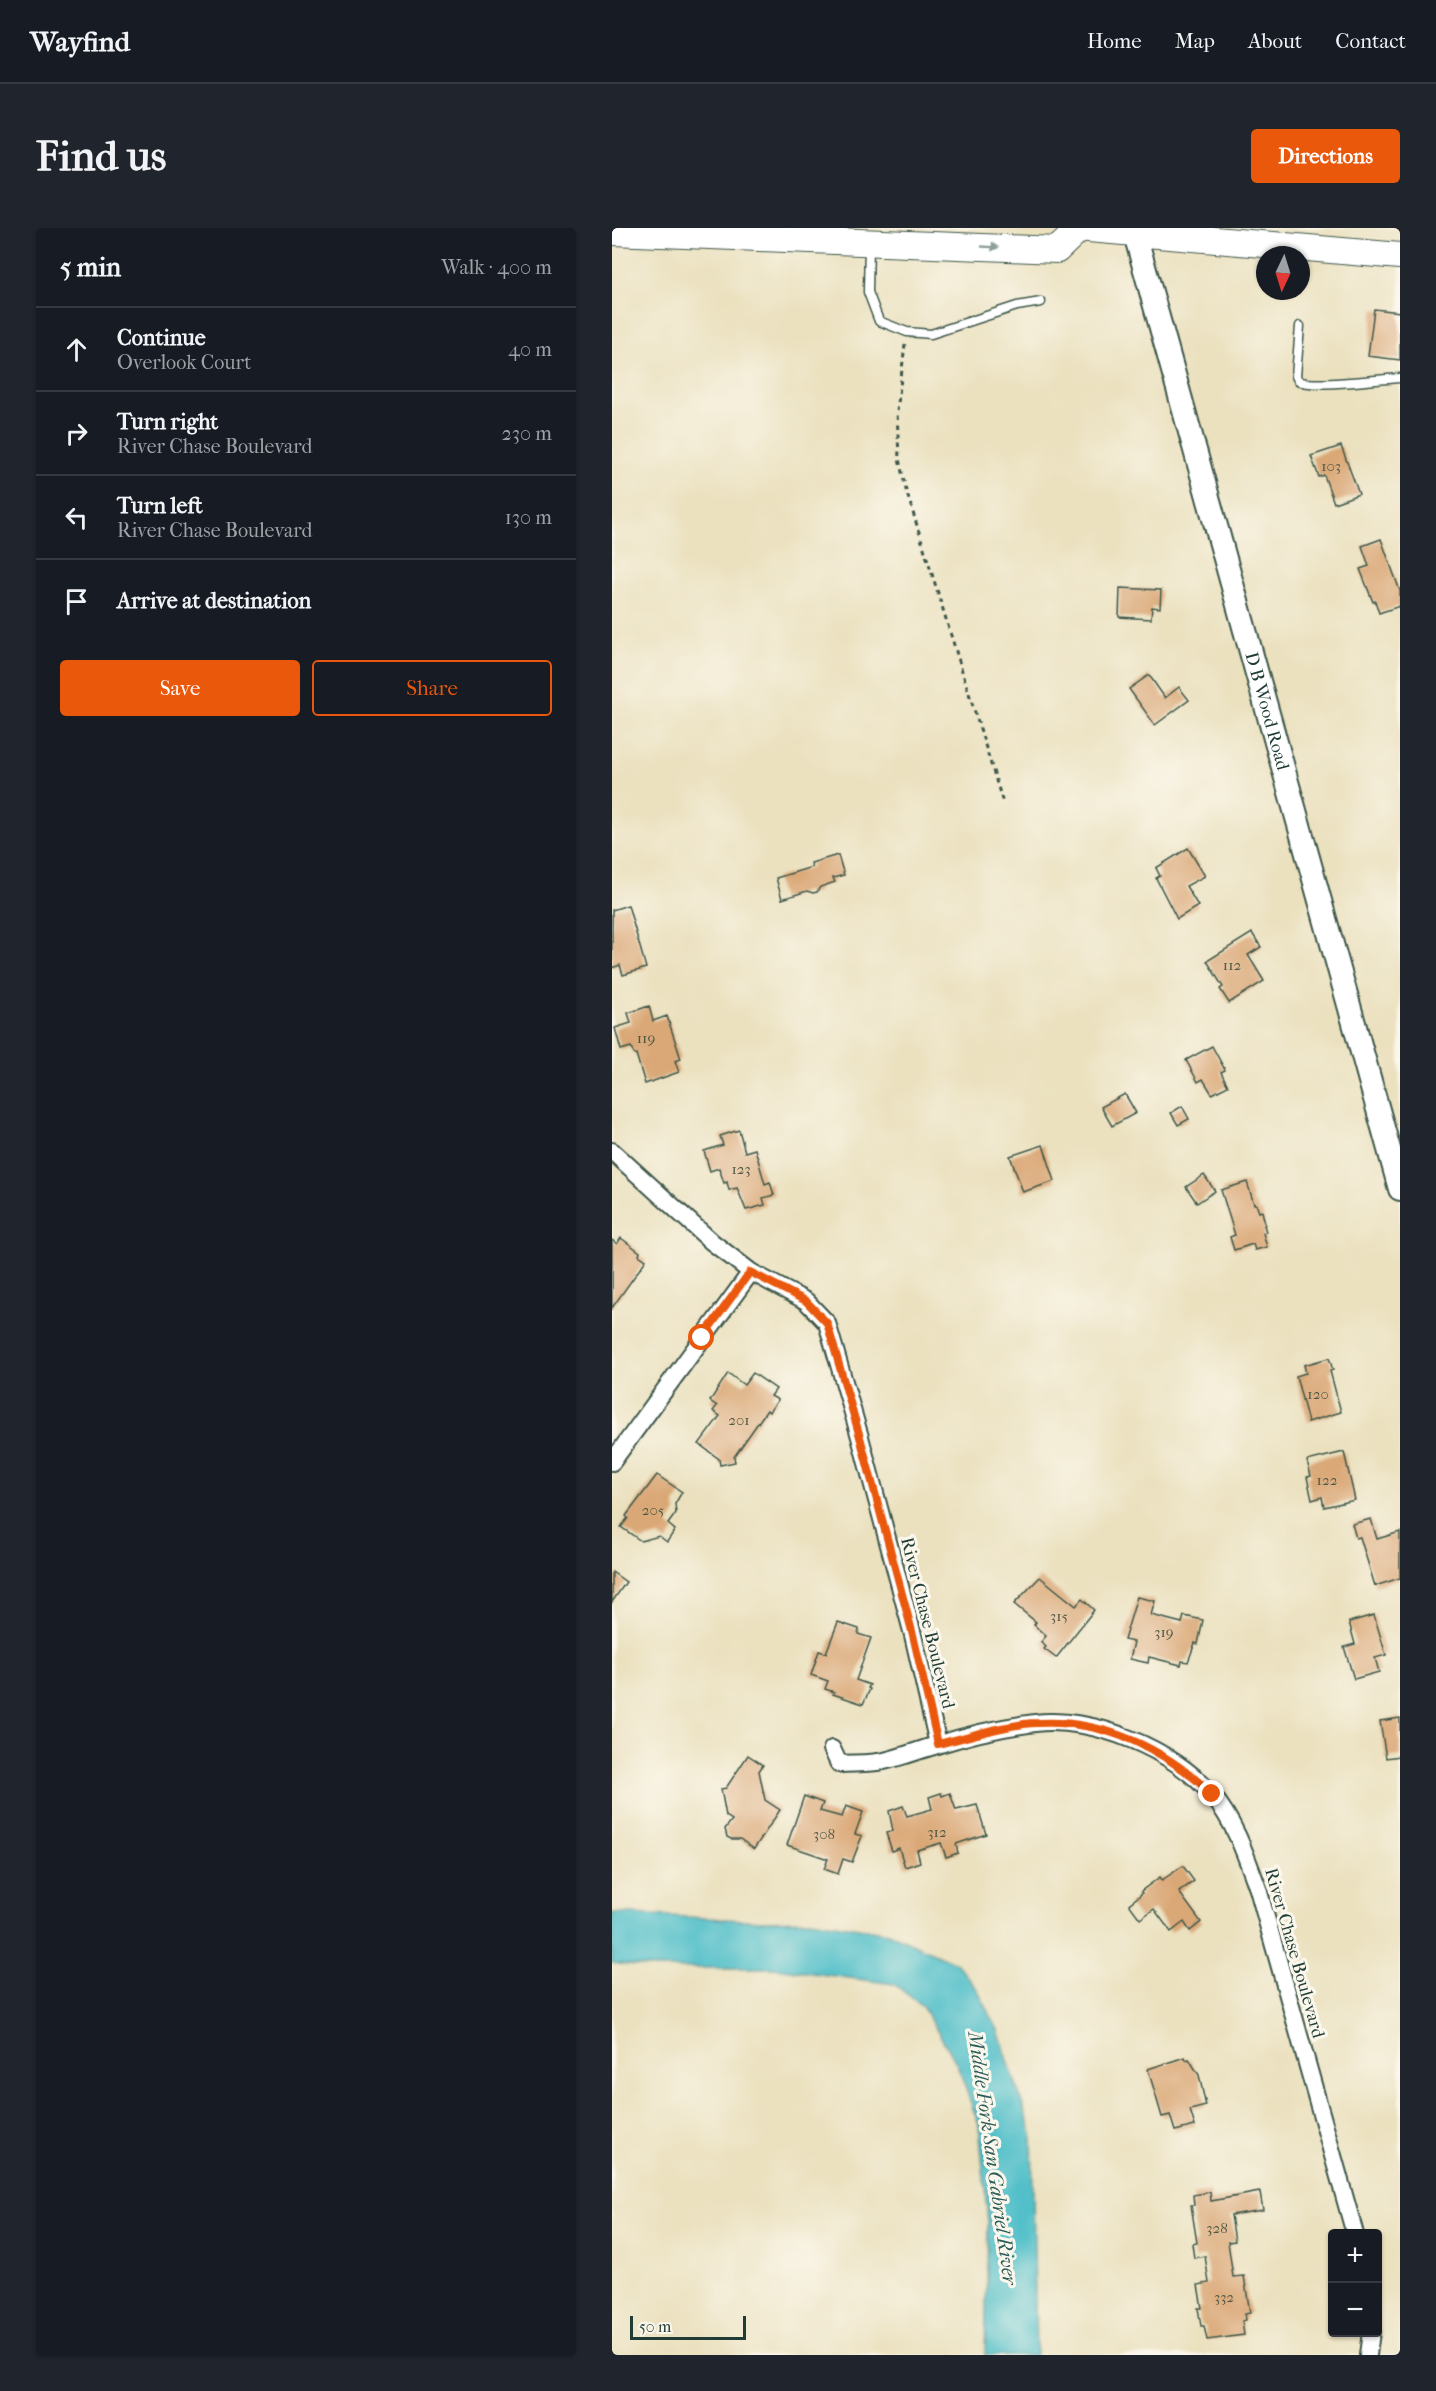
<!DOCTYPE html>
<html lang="en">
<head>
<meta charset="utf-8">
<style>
	:root { --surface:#171b24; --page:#20242c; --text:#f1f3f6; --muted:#9ea1a6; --line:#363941; --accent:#ea580c }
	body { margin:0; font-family:"IM FELL French Canon",serif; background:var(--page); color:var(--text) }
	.controls { position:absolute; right:18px; bottom:18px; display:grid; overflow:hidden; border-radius:6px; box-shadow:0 2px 4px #0004 }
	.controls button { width:54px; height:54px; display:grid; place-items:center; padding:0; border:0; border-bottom:2px solid var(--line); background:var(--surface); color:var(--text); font:30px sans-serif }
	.compass { position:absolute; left:644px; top:18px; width:54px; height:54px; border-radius:50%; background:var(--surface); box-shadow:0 2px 4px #0004; rotate:184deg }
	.scale { position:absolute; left:18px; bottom:15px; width:116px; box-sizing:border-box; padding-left:6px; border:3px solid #1f3d34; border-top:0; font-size:16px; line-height:21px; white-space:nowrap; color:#1f3d34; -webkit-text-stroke:4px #fbf7ec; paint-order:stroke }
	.stop { position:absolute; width:18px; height:18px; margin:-14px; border:4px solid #ea580c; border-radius:50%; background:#fff }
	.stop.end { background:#ea580c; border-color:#fff; box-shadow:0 2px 6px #0008 }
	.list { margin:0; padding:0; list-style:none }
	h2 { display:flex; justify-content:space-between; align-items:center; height:78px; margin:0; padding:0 24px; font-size:26px }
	h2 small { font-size:20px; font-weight:400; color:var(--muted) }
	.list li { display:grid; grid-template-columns:39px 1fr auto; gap:18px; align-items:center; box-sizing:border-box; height:84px; padding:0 24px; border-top:2px solid var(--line) }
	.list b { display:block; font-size:22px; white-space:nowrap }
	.list p { margin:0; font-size:20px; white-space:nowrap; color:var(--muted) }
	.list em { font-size:20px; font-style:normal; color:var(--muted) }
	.actions { display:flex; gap:12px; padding:18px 24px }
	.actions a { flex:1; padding:14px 0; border:2px solid var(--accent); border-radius:6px; text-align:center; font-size:21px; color:var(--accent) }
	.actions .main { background:var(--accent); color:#fff }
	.icon { flex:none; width:33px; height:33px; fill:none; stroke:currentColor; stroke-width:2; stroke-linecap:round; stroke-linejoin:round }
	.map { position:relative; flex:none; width:788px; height:2127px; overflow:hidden; border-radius:6px }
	header { display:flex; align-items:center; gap:36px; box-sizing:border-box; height:84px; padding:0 30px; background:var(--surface); border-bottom:2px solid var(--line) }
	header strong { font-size:28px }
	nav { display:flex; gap:33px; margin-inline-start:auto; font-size:21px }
	.intro { display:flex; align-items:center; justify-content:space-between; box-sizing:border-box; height:144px; padding:0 36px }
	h1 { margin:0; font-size:42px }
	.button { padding:15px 27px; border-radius:6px; background:var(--accent); color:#fff; font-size:21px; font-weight:700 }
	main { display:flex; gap:36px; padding:0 36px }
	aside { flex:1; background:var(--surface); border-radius:6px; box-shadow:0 2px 4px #0004 }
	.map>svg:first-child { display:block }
</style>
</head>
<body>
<header>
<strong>Wayfind</strong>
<nav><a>Home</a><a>Map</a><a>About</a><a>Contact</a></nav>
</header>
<div class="intro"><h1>Find us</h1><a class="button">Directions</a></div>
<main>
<aside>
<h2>5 min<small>Walk · 400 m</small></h2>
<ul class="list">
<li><svg class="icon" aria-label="ahead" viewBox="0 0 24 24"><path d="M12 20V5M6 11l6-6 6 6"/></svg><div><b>Continue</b><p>Overlook Court</p></div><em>40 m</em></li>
<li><svg class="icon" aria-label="right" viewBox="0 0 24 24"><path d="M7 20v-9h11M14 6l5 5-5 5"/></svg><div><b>Turn right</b><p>River Chase Boulevard</p></div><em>230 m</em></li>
<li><svg class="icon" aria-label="left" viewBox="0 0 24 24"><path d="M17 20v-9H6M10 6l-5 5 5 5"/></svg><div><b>Turn left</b><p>River Chase Boulevard</p></div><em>130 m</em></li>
<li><svg class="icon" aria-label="arrive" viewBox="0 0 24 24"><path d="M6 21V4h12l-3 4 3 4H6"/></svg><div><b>Arrive at destination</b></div></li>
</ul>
<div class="actions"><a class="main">Save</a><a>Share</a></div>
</aside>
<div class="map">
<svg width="788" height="2127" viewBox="0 0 788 2127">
	<rect width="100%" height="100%" fill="#fbf7ec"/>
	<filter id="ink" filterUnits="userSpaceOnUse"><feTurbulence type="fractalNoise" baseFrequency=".0167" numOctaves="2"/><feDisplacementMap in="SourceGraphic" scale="12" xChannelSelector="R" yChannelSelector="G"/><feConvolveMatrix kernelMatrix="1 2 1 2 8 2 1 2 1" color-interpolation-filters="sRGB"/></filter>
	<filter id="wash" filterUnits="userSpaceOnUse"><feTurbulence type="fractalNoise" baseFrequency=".008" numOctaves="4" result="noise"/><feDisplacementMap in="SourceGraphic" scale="24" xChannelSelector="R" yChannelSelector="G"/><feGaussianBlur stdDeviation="1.35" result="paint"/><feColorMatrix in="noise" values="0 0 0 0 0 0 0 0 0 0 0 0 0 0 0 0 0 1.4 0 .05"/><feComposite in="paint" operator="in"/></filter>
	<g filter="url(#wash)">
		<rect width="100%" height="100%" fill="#ebe1bf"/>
		<path fill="#53c0c9" stroke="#397e7e" stroke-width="1.5" d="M0,1685l150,8 49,-1 78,13 67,30 21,26 21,41 34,104 4,221h-51l3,-133 -9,-97 -23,-63 -34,-56 -28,-22 -118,-16h-124l-40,-5z"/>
		<g id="blocks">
			<g fill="#daa776">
				<path d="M762,81l26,3v48l-32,-4z"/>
				<path d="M729,218l18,48 -25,9 -10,-28 -5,2 -8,-21z"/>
				<path d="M769,311l19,52v15l-21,7 -4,-12 -2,1 -13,-33 9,-3 -7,-20z"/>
				<path d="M508,360l41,2 -1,18 -8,-1 -1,12 -32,-2z"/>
				<path d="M537,447l16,23 14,-11 10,13 -34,25 -26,-36z"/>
				<path d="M576,620l17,28 -19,10 12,20 -21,13 -21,-41 4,-2 -4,-8z"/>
				<path d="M226,627l6,20 -11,3 2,4 -15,5 -3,5 -4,1 -6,-2 -25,8 -6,-21 36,-11 -1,-4z"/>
				<path d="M16,677l18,63 -23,7 -3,-10 -8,3v-58z"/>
				<path d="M640,705l9,14 -13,8 16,26 -35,22 -9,-14 3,-2 -16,-26z"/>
				<path d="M37,778l4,15 14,-5 14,43 -6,2 4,11 -34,12 -9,-30h-2l-3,-7 -10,3 -6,-22 16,-5 -3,-10z"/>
				<path d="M600,818l13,24 -4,2 7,14 -16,8 -9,-15 -5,3 -12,-22z"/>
				<path d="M513,866l11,19 -24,13 -11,-19z"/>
				<path d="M570,878l7,13 -11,6 -7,-12z"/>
				<path d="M127,902l6,22 10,-3 10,35 5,-2 4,13 -11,3 2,7 -19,5 -9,-22 -8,2 -2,-8 -3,1 -5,-15 -9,3 -6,-20 19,-6 -3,-9z"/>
				<path d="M431,917l12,36 -32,11 -13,-36z"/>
				<path d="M592,947l11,16 -18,12 -11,-16z"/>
				<path d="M635,954l7,22h2l3,8 3,-1 3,13 -1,1 2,7 -3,1 4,14 -12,3 -2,-6 -19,6 -4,-13 5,-2 -14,-45z"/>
				<path d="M9,1010l19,14 -1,3 7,5 -34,48v-68l5,4z"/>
				<path d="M717,1130l4,12 -3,1 11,41 -33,10 -12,-46 10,-3 -2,-8z"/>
				<path d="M116,1145l16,12 9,-12 23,16 -5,7 7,4 -9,12 -2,-2 -33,47 1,5 -15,3 -1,-6 -20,-15 21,-28 -7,-5 4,-5 -7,-5z"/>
				<path d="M732,1224l11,48 -31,7 -2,-10 -10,3 -5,-23 4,-1 -4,-15z"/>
				<path d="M45,1247l25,17 -7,12 1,9 -8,11 7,6 -8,12 -8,-6 -18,5 -20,-14 7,-9 -2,-2z"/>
				<path d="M759,1291l6,20 23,-7v46l-25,8 -15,-49 -4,1 -4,-14z"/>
				<path d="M0,1344l14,10 -14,20z"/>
				<path d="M428,1349l36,29 6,-7 12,11 -38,48 -12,-9 2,-2 -5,-5 5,-6 -12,-11 2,-3 -22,-18z"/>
				<path d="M525,1369l18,4 -4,14 31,8 2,-7 19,4 -5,24 -3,-1 -7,19 -6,-1 -1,4 -32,-8 -1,6 -18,-4 4,-17 -10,-2z"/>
				<path d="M762,1387l12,40 -11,3 4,14 -25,7 -10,-32 11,-3 -6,-22z"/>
				<path d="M226,1394l21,7 -1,5 13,4 -15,42 14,5 -2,3 2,1 -7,15 -30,-10 1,-2 -9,-3 3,-8 -17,-6 8,-24 7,2z"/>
				<path d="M788,1490v38l-14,2 -6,-37z"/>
				<path d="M136,1527l15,10 -4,6 6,29 15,10 -26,39 -14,-10h-9l-4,-2 -2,-8 7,-9 -6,-4 -5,-27 5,-1z"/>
				<path d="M329,1565l1,3 8,-3 6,17 21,-5 9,29 -30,10 2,9 -12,4 -5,-14 -24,7 3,12 -15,5 -6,-19 -7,3 -6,-18 7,-2 -4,-20 14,-5 4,10 25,-7 -3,-12z"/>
				<path d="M192,1568l19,7 -3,8 22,6 4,-11 17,6 -8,22 7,2 -10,26 -9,-3 -5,15 -14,-5 4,-10 -41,-14z"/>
				<path d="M571,1638l11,15 -15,11 22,30 -11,9 -6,-9 -13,10 -17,-23 -14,10 -11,-15 10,-8 3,-3 -1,-2 19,-14 2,3z"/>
				<path d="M573,1829l1,3 3,-1 10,16 7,31 -16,4 5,16 -20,5 -5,-16 -8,2 -14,-48z"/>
				<path d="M598,1964l1,9 49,-9 3,18 -32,5 4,26 -7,1 5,35 11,-1 6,37 -5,1 1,6 -4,1 2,14 -37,5 -3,-14h-3l-3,-18h4l-4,-23 11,-2 -4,-27 -11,2 -2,-14 5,-1 -6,-38h3l-1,-10z"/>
			</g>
		</g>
	</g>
	<g filter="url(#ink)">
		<use href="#blocks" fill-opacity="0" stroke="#3e5649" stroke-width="1.5"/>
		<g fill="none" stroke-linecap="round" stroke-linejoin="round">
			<defs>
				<g id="service">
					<path d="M257,16l-1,48 11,29 28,11 24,2 86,-28 24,-4"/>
					<path d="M688,98l-4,50c2,4 1,4 6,6 18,5 77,-3 98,-4"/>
				</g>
				<g id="minor">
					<path d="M0,923l100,91 39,30 55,29 21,22 33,114 53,198 25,109"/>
					<path d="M0,1234l139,-190"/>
					<path d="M220,1521l7,15c15,-1 31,0 45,-3 18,-4 35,-11 53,-16 31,-10 66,-18 98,-22 58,-7 140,27 177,72 23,27 34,61 46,94l97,345"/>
					<path d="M756,2127l3,-23"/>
				</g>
				<g id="secondary">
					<path id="s1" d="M523,6l265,955"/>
				</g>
				<g id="primary">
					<path d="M465,0l323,28"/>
					<path d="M0,4l445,18 22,-21"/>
				</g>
			</defs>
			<use href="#service" stroke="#3e5649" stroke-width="11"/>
			<use href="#minor" stroke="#3e5649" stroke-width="20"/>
			<use href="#secondary" stroke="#3e5649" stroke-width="26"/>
			<use href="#primary" stroke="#3e5649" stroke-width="28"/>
			<path stroke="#3e5649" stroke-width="3" stroke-dasharray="4.5 4.5" stroke-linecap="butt" d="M293,116l-8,68 2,47 7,31 97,313"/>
			<use href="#service" stroke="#fff" stroke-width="8"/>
			<use href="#minor" stroke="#fff" stroke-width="16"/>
			<use href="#secondary" stroke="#fff" stroke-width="22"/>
			<use href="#primary" stroke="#fff" stroke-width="26"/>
		</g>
		<defs><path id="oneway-solid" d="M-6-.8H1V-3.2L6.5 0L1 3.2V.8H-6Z" transform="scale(1.5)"/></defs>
		<use fill="#8f9e9a" href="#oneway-solid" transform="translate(378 19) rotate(3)"/>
	</g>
	<g fill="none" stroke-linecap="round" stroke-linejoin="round" filter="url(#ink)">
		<path stroke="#ea580c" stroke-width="8" d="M90,1110l48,-66 56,29 21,22 33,114 53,198 25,109c30,-7 69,-20 99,-21 67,-4 128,26 175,71"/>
	</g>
	<g text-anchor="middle" stroke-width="6" stroke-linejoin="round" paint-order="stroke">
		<g font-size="15" fill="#4e5844">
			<text x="719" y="243">103</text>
			<text x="620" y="742">112</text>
			<text x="34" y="815">119</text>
			<text x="129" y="946">123</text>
			<text x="706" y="1171">120</text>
			<text x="127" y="1197">201</text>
			<text x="715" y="1257">122</text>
			<text x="41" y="1287">205</text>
			<text x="447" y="1393">315</text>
			<text x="552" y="1409">319</text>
			<text x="325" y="1609">312</text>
			<text x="212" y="1611">308</text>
			<text x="605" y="2005">328</text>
			<text x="612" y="2074">332</text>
		</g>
		<g font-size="18" fill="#1f3d34" stroke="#fbf7ec">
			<text dy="6" stroke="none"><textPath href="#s1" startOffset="495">D B Wood Road</textPath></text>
			<text transform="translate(316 1395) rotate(76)" y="6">River Chase Boulevard</text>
			<text transform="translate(683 1725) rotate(74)" y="6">River Chase Boulevard</text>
		</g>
		<g font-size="20" font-style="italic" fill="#2c5e59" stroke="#fbf7ec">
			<text transform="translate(381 1930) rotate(82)" y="7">Middle Fork San Gabriel River</text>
		</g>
	</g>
</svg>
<div class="controls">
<button>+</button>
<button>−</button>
</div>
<svg class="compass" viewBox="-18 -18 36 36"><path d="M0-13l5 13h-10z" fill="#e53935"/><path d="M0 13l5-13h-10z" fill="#9ea1a6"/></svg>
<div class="scale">50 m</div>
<div class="stop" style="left:90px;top:1110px"></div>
<div class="stop end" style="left:600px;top:1566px"></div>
</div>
</main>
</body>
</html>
